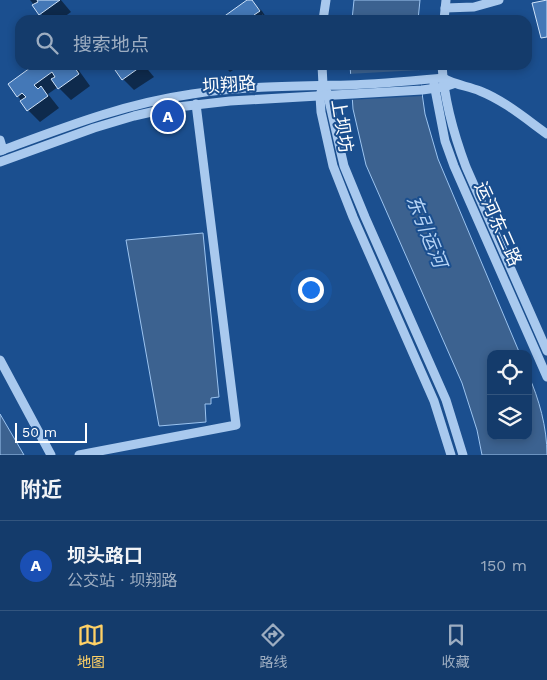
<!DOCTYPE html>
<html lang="zh">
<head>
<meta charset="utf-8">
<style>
	:root { --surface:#143b6b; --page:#214673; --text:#f1f3f6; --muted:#9dadc1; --line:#33557e; --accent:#ffd166 }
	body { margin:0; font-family:"Work Sans","Noto Sans SC",sans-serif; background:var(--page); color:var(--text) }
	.controls { position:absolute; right:15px; bottom:15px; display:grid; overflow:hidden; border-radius:10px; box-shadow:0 2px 8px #0003 }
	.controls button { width:45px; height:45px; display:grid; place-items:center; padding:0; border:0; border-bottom:1px solid var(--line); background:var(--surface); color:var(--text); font:25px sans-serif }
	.scale { position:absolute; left:15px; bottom:12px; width:72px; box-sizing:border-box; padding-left:5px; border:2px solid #fff; border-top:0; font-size:14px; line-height:18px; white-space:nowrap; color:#fff; -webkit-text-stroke:4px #1b4f8f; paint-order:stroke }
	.you { position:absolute; left:310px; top:289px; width:18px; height:18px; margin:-12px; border:4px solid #fff; border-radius:50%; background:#1a73e8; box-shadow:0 0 0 8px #1a73e833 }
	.badge { display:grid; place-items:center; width:32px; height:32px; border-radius:50%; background:var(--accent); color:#fff; font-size:16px; font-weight:700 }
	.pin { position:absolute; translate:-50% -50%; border:2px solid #fff; box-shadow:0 1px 5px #0006 }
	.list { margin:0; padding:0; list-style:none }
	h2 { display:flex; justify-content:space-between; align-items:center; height:65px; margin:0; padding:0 20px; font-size:21px }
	h2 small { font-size:16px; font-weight:400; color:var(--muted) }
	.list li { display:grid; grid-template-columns:32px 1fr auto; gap:15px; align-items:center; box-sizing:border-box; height:90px; padding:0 20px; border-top:1px solid var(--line) }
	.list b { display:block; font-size:19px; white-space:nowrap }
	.list p { margin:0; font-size:16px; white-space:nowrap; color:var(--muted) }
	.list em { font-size:16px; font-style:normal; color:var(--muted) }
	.icon { flex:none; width:28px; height:28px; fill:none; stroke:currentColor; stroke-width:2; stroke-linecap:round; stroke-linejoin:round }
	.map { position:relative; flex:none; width:547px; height:455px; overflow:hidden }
	.search { position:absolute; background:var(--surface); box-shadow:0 2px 8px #0003; left:15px; right:15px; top:15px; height:55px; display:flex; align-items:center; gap:12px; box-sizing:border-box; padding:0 18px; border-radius:15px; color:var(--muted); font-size:19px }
	.sheet { height:155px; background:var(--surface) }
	nav { display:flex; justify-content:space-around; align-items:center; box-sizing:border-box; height:70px; border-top:1px solid var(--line); background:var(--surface); font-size:14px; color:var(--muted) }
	nav a { display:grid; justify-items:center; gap:2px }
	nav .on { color:var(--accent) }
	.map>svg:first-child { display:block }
</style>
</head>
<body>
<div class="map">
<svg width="547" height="455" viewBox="0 0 547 455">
	<rect width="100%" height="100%" fill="#1b4f8f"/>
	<g fill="#3c6290" stroke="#9cc4f0">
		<path d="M354,0h66l-2,20h-66z"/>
		<path d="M350,65h68l7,49 13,45 82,195h-29v82h37v-62c11,25 19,53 19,81h-65l-5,-25 -15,-47 -96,-218 -13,-56z"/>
		<path d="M203,233l16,164 -8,1v6h-6l1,18 -47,4 -33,-186z"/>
		<path d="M0,414l24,41h-24z"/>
	</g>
	<path fill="#1b4f8f" d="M420,70l2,26 -73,4 -1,-26z"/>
	<g fill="#0007">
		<path d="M30,0h31l10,12 -11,8h-14z"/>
		<path d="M250,0l12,11 6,9h-47z"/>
		<path d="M36,65h39l15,21 -19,14 -13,-13 -10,7 11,14 -19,14 -12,-12 -10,-14z"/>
		<path d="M113,65h31l10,12 -20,13 -11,-11z"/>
		<path d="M162,65h9l-6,4z"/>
		<path d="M223,65h18l-11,7z"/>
	</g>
	<g fill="#4478b7" stroke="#cfe3fa">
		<path d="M37,0h23l-21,15 -7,-10 6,-3z"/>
		<path d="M247,0h5l8,11 -6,4 4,4 5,-4 4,5h-48z"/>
		<path d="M547,0v37l-6,1 -9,-35z"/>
		<path d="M34,65h30l3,3 6,-3 6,9 -21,15 -7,-10 4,-2 -3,-5 -18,13 4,4 3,-3 7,10 -21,15 -7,-10 6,-4 -4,-4 -5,4 -9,-13z"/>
		<path d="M120,65h23l-21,15 -7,-10 6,-4z"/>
	</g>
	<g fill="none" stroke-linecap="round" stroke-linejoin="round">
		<g stroke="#a9c9ee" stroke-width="9">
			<path d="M445,8l29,-1 25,-7"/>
			<path d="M323,20l3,-20"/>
			<path d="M444,20l2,-20"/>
			<path d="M322,65l1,20 -3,11 1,16 12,54 20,51 81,184 17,54"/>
			<path d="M442,65c2,34 12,70 24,102l81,184"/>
			<path d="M434,84l11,57 9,25 93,211"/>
			<path d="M327,92l17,74 21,51 81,183 17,55"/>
			<path d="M0,140l3,10"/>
			<path d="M0,151c65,-24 123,-47 192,-57 52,-8 104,-8 156,-9 32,-1 63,-4 95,-7 12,7 25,8 37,13 25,10 46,28 67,43"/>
			<path d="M0,162l94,-34 40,-12 35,-8 61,-7 192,-11 22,-3 9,-3"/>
			<path d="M0,360l51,95"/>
			<path d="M79,455l157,-30 -40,-321"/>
		</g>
	</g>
	<g text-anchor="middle" stroke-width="4" stroke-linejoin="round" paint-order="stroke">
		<g font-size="18" fill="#fff" stroke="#1b4f8f">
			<text transform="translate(229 85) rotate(-4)" y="6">坝翔路</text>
			<text transform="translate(342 126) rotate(81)" y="6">上坝坊</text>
			<text transform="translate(498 224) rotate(66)" y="6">运河东三路</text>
		</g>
		<g font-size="19" font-style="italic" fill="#b5d3f5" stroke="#1b4f8f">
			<text transform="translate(427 231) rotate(68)" y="7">东引运河</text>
		</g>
	</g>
</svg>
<div class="controls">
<button><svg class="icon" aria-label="locate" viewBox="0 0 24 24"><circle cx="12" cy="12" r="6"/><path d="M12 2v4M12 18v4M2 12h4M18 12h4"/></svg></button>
<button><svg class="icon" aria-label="layers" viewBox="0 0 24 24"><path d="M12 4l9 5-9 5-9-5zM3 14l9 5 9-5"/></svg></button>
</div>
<div class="scale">50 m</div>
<div class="you"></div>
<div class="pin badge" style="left:168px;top:116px;background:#1a4fb4">A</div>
<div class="search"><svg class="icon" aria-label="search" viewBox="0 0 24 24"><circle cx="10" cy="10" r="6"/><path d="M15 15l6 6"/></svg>搜索地点</div>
</div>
<section class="sheet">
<h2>附近<small></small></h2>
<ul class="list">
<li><span class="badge" style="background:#1a4fb4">A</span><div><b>坝头路口</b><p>公交站 · 坝翔路</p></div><em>150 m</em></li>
</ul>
</section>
<nav>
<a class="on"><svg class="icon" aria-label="map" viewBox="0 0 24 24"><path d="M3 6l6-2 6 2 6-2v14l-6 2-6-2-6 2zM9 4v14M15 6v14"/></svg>地图</a>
<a><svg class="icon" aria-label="directions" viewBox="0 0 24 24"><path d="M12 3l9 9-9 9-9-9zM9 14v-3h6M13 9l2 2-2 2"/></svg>路线</a>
<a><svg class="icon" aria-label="saved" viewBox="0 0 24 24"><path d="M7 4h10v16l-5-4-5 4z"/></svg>收藏</a>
</nav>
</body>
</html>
